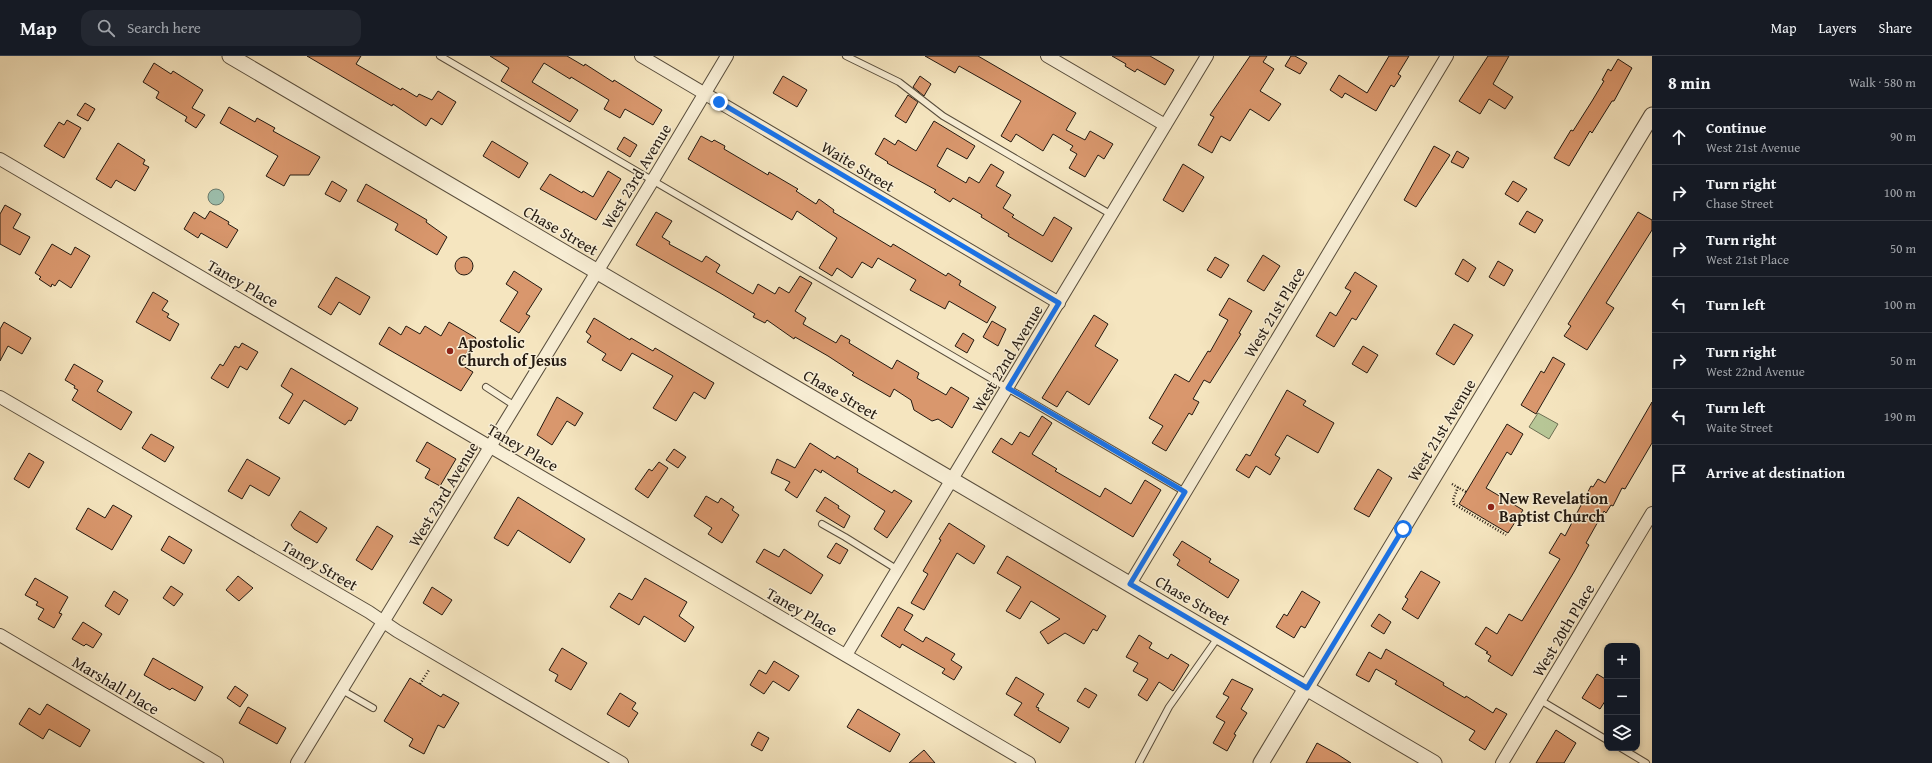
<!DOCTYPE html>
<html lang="en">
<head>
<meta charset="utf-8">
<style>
	:root { --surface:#171b24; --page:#242831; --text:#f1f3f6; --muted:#9ea1a6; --line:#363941 }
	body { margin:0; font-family:"Gentium Book Plus",serif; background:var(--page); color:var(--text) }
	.controls { position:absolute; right:12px; bottom:12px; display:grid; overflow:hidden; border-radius:8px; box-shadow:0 2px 6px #0003 }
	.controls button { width:36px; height:36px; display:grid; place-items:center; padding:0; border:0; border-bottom:1px solid var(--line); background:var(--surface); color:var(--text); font:20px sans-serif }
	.stop { position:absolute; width:12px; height:12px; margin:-9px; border:3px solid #1a73e8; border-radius:50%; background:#fff }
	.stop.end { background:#1a73e8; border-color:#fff; box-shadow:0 1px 4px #0008 }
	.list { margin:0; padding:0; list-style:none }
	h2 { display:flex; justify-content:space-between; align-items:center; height:52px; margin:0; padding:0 16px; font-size:17px }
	h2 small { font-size:13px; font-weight:400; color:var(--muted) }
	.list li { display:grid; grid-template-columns:26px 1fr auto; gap:12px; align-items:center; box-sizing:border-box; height:56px; padding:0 16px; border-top:1px solid var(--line) }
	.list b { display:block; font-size:15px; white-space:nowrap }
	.list p { margin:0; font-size:13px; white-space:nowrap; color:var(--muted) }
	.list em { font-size:13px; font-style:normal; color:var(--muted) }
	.icon { flex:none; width:22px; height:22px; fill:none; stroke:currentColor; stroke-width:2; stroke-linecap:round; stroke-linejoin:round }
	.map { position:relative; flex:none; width:1652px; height:707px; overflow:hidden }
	header { display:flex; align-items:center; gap:24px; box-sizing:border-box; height:56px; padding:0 20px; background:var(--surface); border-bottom:1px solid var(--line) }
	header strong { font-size:19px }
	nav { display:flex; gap:22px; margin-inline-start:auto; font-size:14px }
	.search { width:280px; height:36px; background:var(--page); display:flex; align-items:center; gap:10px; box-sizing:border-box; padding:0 14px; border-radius:12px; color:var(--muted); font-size:15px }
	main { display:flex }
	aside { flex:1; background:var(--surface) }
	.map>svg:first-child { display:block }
</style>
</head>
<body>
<header>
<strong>Map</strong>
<div class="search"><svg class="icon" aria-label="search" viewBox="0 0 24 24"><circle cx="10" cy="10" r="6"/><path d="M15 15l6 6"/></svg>Search here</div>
<nav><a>Map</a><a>Layers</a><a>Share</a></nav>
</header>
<main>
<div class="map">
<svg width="1652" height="707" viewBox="0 0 1652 707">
	<rect width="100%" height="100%" fill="#f5e5bf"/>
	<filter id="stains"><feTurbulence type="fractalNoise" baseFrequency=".005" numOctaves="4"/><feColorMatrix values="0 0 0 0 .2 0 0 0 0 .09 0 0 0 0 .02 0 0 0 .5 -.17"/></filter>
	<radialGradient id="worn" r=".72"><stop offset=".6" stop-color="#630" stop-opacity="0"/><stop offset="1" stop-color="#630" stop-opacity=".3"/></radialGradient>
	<path fill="#b7c696" stroke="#6e7054" d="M1538,357l20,11 -9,15 -20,-12z"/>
	<circle fill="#9dbfad" stroke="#6d7d6f" cx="216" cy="141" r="8"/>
	<g fill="#d9976d" stroke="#241a11">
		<path d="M307,0h54l-5,8 45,26 1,-2 15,9 2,-3 13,6 6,-9 18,11 -14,23 -11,-7 -5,8 -33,-22 -1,2z"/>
		<path d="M490,0h77l17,10 1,-2 28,18 1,-2 48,30 -9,15 -28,-16 -5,9 -16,-9 5,-9 -38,-23 -1,2 -26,-16 -12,19 46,28 -8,12 -69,-41 8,-13z"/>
		<path d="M925,0h53l98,57 -10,17 19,10 5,-9 23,13 -9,15 -6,-4 -13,22 -16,-9 8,-14 -7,-4 3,-4 -20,-12 -10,17 -27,-17 -5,8 -10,-6 20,-35 -62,-35 -4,7z"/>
		<path d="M1112,0h38l24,14 -9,15 -28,-16 -2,3 -10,-6 1,-2z"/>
		<path d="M1250,0h17l-4,6 11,7 -14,22 21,13 -12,17 -19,-12 -20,32 -9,-5 -9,17 -14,-8 16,-28 -4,-2z"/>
		<path d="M1291,0h4l12,7 -7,11 -15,-8z"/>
		<path d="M1389,0h20l-11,18 3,2 -7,11 -3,-2 -15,26 -31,-18 -3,5 -12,-8 9,-15 28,18z"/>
		<path d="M1488,0h21l-16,28 20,13 -8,12 -16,-10 -9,15 -21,-13z"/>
		<path d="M1618,3l14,9 -18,33h-2l-20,32 -2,-2 -21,35 -15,-8 17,-28 2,1 19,-30 12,-20 -2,-1 6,-11 3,2z"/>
		<path d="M154,7l17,11 2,-3 30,19 -11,18 13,7 -9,13 -11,-7 2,-4 -31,-19 3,-6 -16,-10z"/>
		<path d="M783,20l24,14 -10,17 -24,-14z"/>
		<path d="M920,20l11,8 -7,12 -11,-9z"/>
		<path d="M908,39l10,7 -12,21 -11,-7z"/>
		<path d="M85,47l10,6 -7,12 -11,-6z"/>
		<path d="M229,51l26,15 2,-4 18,10 -2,3 47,26 -11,18h-19l-6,11 -18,-10 12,-20 -58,-33z"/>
		<path d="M67,64l14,8 -17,30 -20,-12 15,-24 5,3z"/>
		<path d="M934,65l41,25 -8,13 -20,-11 -10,18 29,17 3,-6 10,6 12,-19 13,8 -8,14 15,9 -8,13 11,7 -2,2 31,19 11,-19 18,11 -20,34 -44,-26 1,-2 -28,-17 1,-2 -29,-17 -3,4 -16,-10 2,-2 -49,-27 1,-1 -13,-8 9,-16 11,7 3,-5 18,11z"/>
		<path d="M701,80l11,6 2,-2 11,6 -1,3 44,26 1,-3 17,10 12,7 -2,2 20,13 3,-5 15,11 -1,2 58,35 2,-3 53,32 2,-3 13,8 -2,4 37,22 -9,16 -38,-22 -4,8 -35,-19 6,-10 -38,-22 -6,10 -10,-6 -10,16 -15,-10 -5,8 -13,-8 18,-30 -40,-27 -5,9 -104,-61z"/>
		<path d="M624,81l13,8 -7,12 -13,-8z"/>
		<path d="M492,85l36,22 -9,15 -36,-22z"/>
		<path d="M118,87l27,17 -2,4 6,3 -14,24 -19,-11 -5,8 -15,-9z"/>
		<path d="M1434,90l16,9 -34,52 -12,-7z"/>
		<path d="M1457,95l12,7 -6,10 -12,-6z"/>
		<path d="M1183,108l21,13 -21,35 -20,-12z"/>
		<path d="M608,115l13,8 -25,41 -56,-31 10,-15 32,19 1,-2 10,6z"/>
		<path d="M332,125l15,9 -7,12 -15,-8z"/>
		<path d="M1513,125l14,8 -9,13 -13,-8z"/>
		<path d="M366,128l61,36 -1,2 21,15 -10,18 -42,-25 3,-6 -41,-23z"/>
		<path d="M5,149l16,9 -8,14 17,9 -10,18 -20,-11v-30z"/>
		<path d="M210,155l19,11 -1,2 10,6 -11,18 -26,-15 -3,5 -14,-9 10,-17 11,7z"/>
		<path d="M1527,155l16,9 -8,13 -16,-9z"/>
		<path d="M656,156l16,9 -10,16 8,5 -1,2 33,18 4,-6 14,9 -4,7 37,22 5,-10 17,10 4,-7 10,6 11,-17 12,7 -17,28 11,7 -3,6 33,19 5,-8 9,5 -1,3 43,26 5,-9 22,13 -2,5 29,17 5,-8 18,11 -17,30 -14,-9 -6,2 -18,-11 -3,-10 -17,-11 -4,8 -38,-22 2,-2 -26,-17 -33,-19 -1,2 -27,-19 -2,3 -12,-6 2,-3 -35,-21 -84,-48z"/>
		<path d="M1638,156l14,8v10l-46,73 8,5 -27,42 -23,-14 7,-10 -3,-2z"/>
		<path d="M52,188l19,11 4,-8 15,9 -19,32 -12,-8 -4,6 -3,-2 -1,3 -12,-8 2,-2 -6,-4z"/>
		<path d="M1263,199l17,11 -16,25 -17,-10z"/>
		<path d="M1215,201l14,8 -8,13 -14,-8z"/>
		<circle cx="464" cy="210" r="9"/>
		<path d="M1463,203l13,9 -8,14 -13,-8z"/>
		<path d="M1498,205l15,9 -9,16 -15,-9z"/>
		<path d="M514,215l28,18 -16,25 4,2 -11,17 -19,-12 18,-29 -12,-8z"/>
		<path d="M1355,216l22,14 -21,34 -4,-2 -18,29 -18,-11 14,-24 6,4 15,-25 -6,-3z"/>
		<path d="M336,221l34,20 -10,18 -21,-13 -8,13 -13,-8z"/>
		<path d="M153,236l15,9 -6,9 7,4 -2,3 12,7 -9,17 -34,-19z"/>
		<path d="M1229,242l23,13 -13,22 2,1 -31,49 -6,-3 -11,19 6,3 -7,13 -3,-2 -23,38 -14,-8 11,-17 -14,-8 26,-44 14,8 19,-31 2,1 18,-32 -9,-5z"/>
		<path d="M1094,259l14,9 -13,22 23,14 -29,45 -22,-14 -10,16 -15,-9z"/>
		<path d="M594,262l36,22 1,-2 22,13 2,-3 59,35 -9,16 -11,-7 -18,29 -23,-13 20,-32 -41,-23 -11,18 -19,-11 4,-6 -19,-12 4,-6 -5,-4z"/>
		<path d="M992,265l14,8 -8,17 -15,-9z"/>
		<path d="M4,266l27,16 -9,16 -14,-8 -8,15v-32z"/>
		<path d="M449,266l27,16 -16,26 13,8 -12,19 -82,-47 10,-17 12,8 5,-9 14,8 5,-8 16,10z"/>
		<path d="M1454,268l19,11 -19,30 -18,-11z"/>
		<path d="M963,277l11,7 -7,13 -12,-7z"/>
		<path d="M242,287l16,9 -11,18 -7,-4 -12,22 -17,-10 9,-14 3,2 12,-20 4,2z"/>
		<path d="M1363,290l15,9 -11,18 -15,-9z"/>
		<path d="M1553,301l12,7 -29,50 -15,-9 20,-34 3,2z"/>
		<path d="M74,308l29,17 -6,10 35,21 -11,18 -49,-30 6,-10 -4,-2 1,-2 -10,-6z"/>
		<path d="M291,312l67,40 -7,13 -2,-1 -4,5 -41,-25 -15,24 -10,-6 14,-24 -12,-8z"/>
		<path d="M1287,334l19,11 -3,4 31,18 -16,30 -31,-18 -12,20 5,3 -10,17 -14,-9 -7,12 -13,-8 10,-16 4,2z"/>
		<path d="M557,341l26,16 -8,13 -8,-5 -15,24 -15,-10z"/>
		<path d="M1652,346v41l-27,46 -3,-1 -9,18 -2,-1 -5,8 -2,-2 -18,32 3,2 -15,27 -62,104 -24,-15 3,-5 -5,-3 2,-1 -13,-8 11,-17 11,7 12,-20 13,7 38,-62 -11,-6 12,-20 4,3 26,-50 2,1 5,-8 7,4z"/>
		<path d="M1042,360l10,7 -20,31 25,15 -2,2 45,26 5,-9 26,16 14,-24 16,10 -28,47 -141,-85 9,-14 11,7 8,-13 9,5z"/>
		<path d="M1507,368l16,10 -12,21 -4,-3 -21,36 37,22 -15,23 -49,-29z"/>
		<path d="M151,378l23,13 -9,15 -23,-14z"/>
		<path d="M427,386l29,17 -16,27 -15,-8 5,-9 -14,-8z"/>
		<path d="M810,387l25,16 2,-3 21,13 -1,3 35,21 2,-3 18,11 -25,37 -13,-9 11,-18 -63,-41 -1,3 -6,-4 -18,29 -12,-8 5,-8 -19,-9 6,-14 18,9z"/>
		<path d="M674,393l12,8 -8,11 -12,-8z"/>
		<path d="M29,397l15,9 -15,26 -15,-9z"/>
		<path d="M247,403l33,19 -11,18 -19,-11 -8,14 -14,-8z"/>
		<path d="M659,406l9,6 -20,30 -13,-9 14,-20 3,2z"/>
		<path d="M1378,413l14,9 -23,39 -15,-8z"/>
		<path d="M706,440l12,7 3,-5 13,9 -2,3 7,5 -17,28 -14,-9 4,-6 -18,-12z"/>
		<path d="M518,441l67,42 -15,24 -52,-33 -10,16 -14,-8z"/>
		<path d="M825,441l14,9 -1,2 12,8 -6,12 -28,-17z"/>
		<path d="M113,449l19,11 -20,34 -36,-21 12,-21 17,10z"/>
		<path d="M300,455l27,17 -10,15 -23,-14 -3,-4z"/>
		<path d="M949,467l36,23 -11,18 -17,-11 -33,57 -13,-7 17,-29 -5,-3 18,-31 -2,-1z"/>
		<path d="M377,470l16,10 -21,34 -16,-10z"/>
		<path d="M169,480l23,14 -8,14 -23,-14z"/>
		<path d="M1182,485l29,18 -2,3 30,18 -11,18 -51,-33 3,-5 -7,-5z"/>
		<path d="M836,487l12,7 -8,14 -13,-7z"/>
		<path d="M764,493l15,8 5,-8 39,26 -12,19 -55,-32z"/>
		<path d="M1007,500l99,60 -9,15 -4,-2 -9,15 -19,-11 -17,11 -8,-12 20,-13 -29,-18 -11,18 -14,-8 15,-24 -24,-14z"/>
		<path d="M1421,515l19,11 -22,37 -16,-10 6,-10 -3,-2z"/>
		<path d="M238,520l15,12 -14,13 -13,-11z"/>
		<path d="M35,522l33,19 -9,16 3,1 -8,14 -16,-9 6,-10 -8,-4 2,-3 -13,-7z"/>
		<path d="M645,522l42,24 -8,14 15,11 -9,15 -41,-26 -5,9 -29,-18 9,-14 13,7z"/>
		<path d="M171,530l12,8 -9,12 -11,-8z"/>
		<path d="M432,531l20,13 -10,15 -19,-12z"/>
		<path d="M114,535l14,9 -9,15 -14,-9z"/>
		<path d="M1302,535l18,11 -15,26 -4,-2 -7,12 -18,-11 8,-13 3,2z"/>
		<path d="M898,551l15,8 -9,15 19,12 3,-5 29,17 -4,6 11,7 -8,13 -12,-7 3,-4 -43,-25 -2,4 -19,-12z"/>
		<path d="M1379,558l12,8 -7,12 -13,-8z"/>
		<path d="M83,566l19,12 -9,14 -7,-4 -2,2 -12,-7z"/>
		<path d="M1139,579l13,8 -3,5 19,11 3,-5 18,11 -16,26 -14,-9 -12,19 -9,-6 10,-16 -15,-8 5,-8 -12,-6z"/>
		<path d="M562,592l25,15 -16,27 -16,-9 3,-6 -9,-5z"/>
		<path d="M1386,593l58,34 -1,2 22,13 1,-2 27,17 3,-5 11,6 -22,36 -16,-10 6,-9 -80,-47 2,-3 -21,-12 -7,13 -13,-7 13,-23 12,7z"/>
		<path d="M153,602l50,29 -8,14 -23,-13 -2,2 -26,-15z"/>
		<path d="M774,605l25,15 -10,15 -16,-10 -9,13 -14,-9 9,-15 7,4z"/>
		<path d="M1597,618l10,6v18l-7,11 -18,-11z"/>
		<path d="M1016,621l28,17 -8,13 3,1 -1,2 31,18 -9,15 -46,-28 8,-12 -16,-9z"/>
		<path d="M410,622l31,19 2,-3 16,9 -15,25 -6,-3 -14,29 -15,-8 4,-7 -29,-18z"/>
		<path d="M1232,623l21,10 -12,20 6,4 -13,21 2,1 -9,16 -14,-8 12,-21 -9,-5 13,-20 -6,-3z"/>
		<path d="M235,630l13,9 -8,12 -13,-9z"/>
		<path d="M1085,632l12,7 -8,13 -12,-7z"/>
		<path d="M620,637l16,10 -4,6 6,4 -9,14 -22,-13z"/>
		<path d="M47,648l43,26 -10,17 -31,-18 -6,10 -24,-15 10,-16 11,7z"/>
		<path d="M248,651l38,21 -9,16 -38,-21z"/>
		<path d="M858,653l42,25 -10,18 -43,-25z"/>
		<path d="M1556,674l20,13 -12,20h-28z"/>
		<path d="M758,676l11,6 -7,13 -11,-6z"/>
		<path d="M1317,687l20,11 14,9h-45z"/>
		<path d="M924,694l11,13h-26z"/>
	</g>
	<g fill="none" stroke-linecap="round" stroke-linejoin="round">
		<defs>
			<g id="service">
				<path d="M440,0l745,436"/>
				<path d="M846,0l53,26 44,34 169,99"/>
				<path d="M486,331l29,19"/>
				<path d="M822,468l23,13 53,33"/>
				<path d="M342,634l31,18"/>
				<path d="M1540,644l67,40"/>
				<path d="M1621,692l25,15"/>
				<path d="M1139,707l30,-56 50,-71"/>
			</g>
			<g id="minor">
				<path d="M641,0l418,247"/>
				<path d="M1047,0l118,69"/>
				<path d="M0,103l1029,604"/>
				<path d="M0,341l369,215 28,19 225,132"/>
				<path d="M1130,528l317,-528"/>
				<path d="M0,579l217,128"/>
				<path d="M846,599l361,-599"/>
				<path d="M297,707l356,-583 74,-124"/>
				<path d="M1502,707l150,-250"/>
			</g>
			<g id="tertiary">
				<path d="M230,0l1204,707"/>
				<path d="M1261,707l391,-648"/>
			</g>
		</defs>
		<use href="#service" stroke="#584d3c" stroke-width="8"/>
		<use href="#minor" stroke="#584d3c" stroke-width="14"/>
		<use href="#tertiary" stroke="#584d3c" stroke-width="17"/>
		<g stroke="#241a11" stroke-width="2.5" stroke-dasharray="1 2" stroke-linecap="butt">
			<path d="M1452,428l14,8"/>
			<path d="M1458,431l-5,13 1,4 52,31"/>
			<path d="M420,628l9,-14"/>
		</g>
		<use href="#service" stroke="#f8eed5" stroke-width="6"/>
		<use href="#minor" stroke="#f8eed5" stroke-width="12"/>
		<use href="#tertiary" stroke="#f8eed5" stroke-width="15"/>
	</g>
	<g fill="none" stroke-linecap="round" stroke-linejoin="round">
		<path stroke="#1a73e8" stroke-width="5" d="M719,46l340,201 -51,85 177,104 -55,92 177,104 96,-159"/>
	</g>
	<g fill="#8f2418" stroke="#f8eed5" stroke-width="1.5">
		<circle cx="450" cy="295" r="4"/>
		<circle cx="1491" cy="451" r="4"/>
	</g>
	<g text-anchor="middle" stroke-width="3" stroke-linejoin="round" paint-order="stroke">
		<g font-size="16" fill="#241a11" stroke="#f8eed5">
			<text transform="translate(858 110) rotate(31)" y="6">Waite Street</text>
			<text transform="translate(636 120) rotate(-59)" y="6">West 23rd Avenue</text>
			<text transform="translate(561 174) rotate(30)" y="6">Chase Street</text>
			<text transform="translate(243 227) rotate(30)" y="6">Taney Place</text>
			<text transform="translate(1274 256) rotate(-59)" y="6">West 21st Place</text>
			<text transform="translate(1007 302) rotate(-59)" y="6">West 22nd Avenue</text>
			<text transform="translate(841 338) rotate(30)" y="6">Chase Street</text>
			<text transform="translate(1441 374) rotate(-59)" y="6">West 21st Avenue</text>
			<text transform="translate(523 391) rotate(30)" y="6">Taney Place</text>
			<text transform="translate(443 438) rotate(-59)" y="6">West 23rd Avenue</text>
			<text transform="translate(320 509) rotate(30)" y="6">Taney Street</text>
			<text transform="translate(1193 544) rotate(30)" y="6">Chase Street</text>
			<text transform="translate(802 555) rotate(30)" y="6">Taney Place</text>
			<text transform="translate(1563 574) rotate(-59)" y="6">West 20th Place</text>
			<text transform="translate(116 629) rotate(31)" y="6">Marshall Place</text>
		</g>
		<g font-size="16" font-weight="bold" fill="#241a11" stroke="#f8eed5" text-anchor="start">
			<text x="458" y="292">Apostolic<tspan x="458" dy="18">Church of Jesus</tspan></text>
			<text x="1499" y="448">New Revelation<tspan x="1499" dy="18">Baptist Church</tspan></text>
		</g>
	</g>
	<rect width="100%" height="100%" filter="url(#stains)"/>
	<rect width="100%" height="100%" fill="url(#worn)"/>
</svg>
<div class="controls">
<button>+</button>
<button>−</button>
<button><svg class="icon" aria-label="layers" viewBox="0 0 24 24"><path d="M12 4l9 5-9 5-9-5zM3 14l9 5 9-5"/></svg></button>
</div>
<div class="stop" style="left:1403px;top:473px"></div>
<div class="stop end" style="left:719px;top:46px"></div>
</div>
<aside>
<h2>8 min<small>Walk · 580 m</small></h2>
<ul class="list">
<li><svg class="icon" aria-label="ahead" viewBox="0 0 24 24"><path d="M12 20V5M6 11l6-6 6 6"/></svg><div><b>Continue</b><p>West 21st Avenue</p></div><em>90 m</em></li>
<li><svg class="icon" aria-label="right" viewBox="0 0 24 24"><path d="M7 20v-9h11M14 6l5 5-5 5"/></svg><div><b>Turn right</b><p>Chase Street</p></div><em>100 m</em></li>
<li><svg class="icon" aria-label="right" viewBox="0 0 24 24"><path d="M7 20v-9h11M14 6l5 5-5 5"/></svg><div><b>Turn right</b><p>West 21st Place</p></div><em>50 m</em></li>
<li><svg class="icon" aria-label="left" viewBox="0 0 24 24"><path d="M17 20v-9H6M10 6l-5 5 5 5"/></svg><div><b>Turn left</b></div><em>100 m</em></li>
<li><svg class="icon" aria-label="right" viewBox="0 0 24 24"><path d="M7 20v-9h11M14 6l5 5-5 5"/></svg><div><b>Turn right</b><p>West 22nd Avenue</p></div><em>50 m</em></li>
<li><svg class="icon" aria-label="left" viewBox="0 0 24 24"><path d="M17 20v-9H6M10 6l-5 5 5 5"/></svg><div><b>Turn left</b><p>Waite Street</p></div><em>190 m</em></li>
<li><svg class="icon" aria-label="arrive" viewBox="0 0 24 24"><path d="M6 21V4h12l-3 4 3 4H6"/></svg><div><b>Arrive at destination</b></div></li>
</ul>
</aside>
</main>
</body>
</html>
